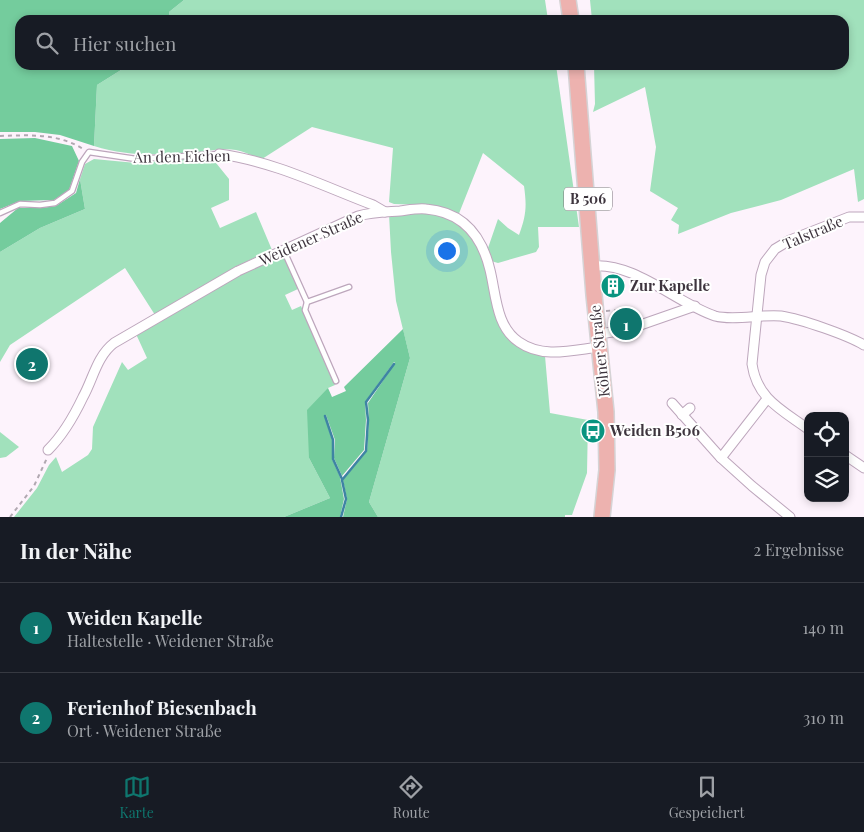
<!DOCTYPE html>
<html lang="de">
<head>
<meta charset="utf-8">
<style>
	:root { --surface:#171b24; --page:#242831; --text:#f1f3f6; --muted:#9ea1a6; --line:#363941; --accent:#0f766e }
	body { margin:0; font-family:"Playfair Display",serif; background:var(--page); color:var(--text) }
	.controls { position:absolute; right:15px; bottom:15px; display:grid; overflow:hidden; border-radius:10px; box-shadow:0 2px 8px #0003 }
	.controls button { width:45px; height:45px; display:grid; place-items:center; padding:0; border:0; border-bottom:1px solid var(--line); background:var(--surface); color:var(--text); font:25px sans-serif }
	.you { position:absolute; left:446px; top:250px; width:18px; height:18px; margin:-12px; border:4px solid #fff; border-radius:50%; background:#1a73e8; box-shadow:0 0 0 8px #1a73e833 }
	.badge { display:grid; place-items:center; width:32px; height:32px; border-radius:50%; background:var(--accent); color:#fff; font-size:16px; font-weight:700 }
	.pin { position:absolute; translate:-50% -50%; border:2px solid #fff; box-shadow:0 1px 5px #0006 }
	.list { margin:0; padding:0; list-style:none }
	h2 { display:flex; justify-content:space-between; align-items:center; height:65px; margin:0; padding:0 20px; font-size:21px }
	h2 small { font-size:16px; font-weight:400; color:var(--muted) }
	.list li { display:grid; grid-template-columns:32px 1fr auto; gap:15px; align-items:center; box-sizing:border-box; height:90px; padding:0 20px; border-top:1px solid var(--line) }
	.list b { display:block; font-size:19px; white-space:nowrap }
	.list p { margin:0; font-size:16px; white-space:nowrap; color:var(--muted) }
	.list em { font-size:16px; font-style:normal; color:var(--muted) }
	.icon { flex:none; width:28px; height:28px; fill:none; stroke:currentColor; stroke-width:2; stroke-linecap:round; stroke-linejoin:round }
	.map { position:relative; flex:none; width:864px; height:517px; overflow:hidden }
	.search { position:absolute; background:var(--surface); box-shadow:0 2px 8px #0003; left:15px; right:15px; top:15px; height:55px; display:flex; align-items:center; gap:12px; box-sizing:border-box; padding:0 18px; border-radius:15px; color:var(--muted); font-size:19px }
	.sheet { height:245px; background:var(--surface) }
	nav { display:flex; justify-content:space-around; align-items:center; box-sizing:border-box; height:70px; border-top:1px solid var(--line); background:var(--surface); font-size:14px; color:var(--muted) }
	nav a { display:grid; justify-items:center; gap:2px }
	nav .on { color:var(--accent) }
	.map>svg:first-child { display:block }
</style>
</head>
<body>
<div class="map">
<svg width="864" height="517" viewBox="0 0 864 517">
	<rect width="100%" height="100%" fill="#fdf3fc"/>
	<g fill="#a1e1bc">
		<path d="M184,0h361l3,20h-381l3,-4 -1,-4z"/>
		<path d="M590,0h274v199l-6,3 -4,-33 -73,31 -50,13 -53,21 1,-9 -8,-5 7,-12 -28,-17 6,-44 -11,-60 -52,25 2,-8 -1,-39h250v-45h-252z"/>
		<path d="M129,65h427l23,162h-41l1,20 -3,5 -38,11 -7,-2 -3,-13 10,-29 10,9 11,7c7,-19 8,-28 5,-49l-41,-33 -25,63 -34,-11 -30,-1 -5,-2 4,-54 -81,-21 -50,32c-9,-3 -17,-7 -26,-9 -13,-2 -26,1 -38,2 -36,3 -69,5 -104,-6l3,-61z"/>
		<path d="M196,158h16l17,21v21l-18,8 9,20 36,-16 16,38 -35,16 -82,49 -30,-47 -115,77 -10,17v-110l40,-24 45,-19 -5,-30 5,-15 9,-5 42,4z"/>
		<path d="M425,212l26,7 10,6 20,24 20,78 44,29 5,57 38,7 -1,53 -15,42h-7v2h-187l-9,-15 41,-144 -14,-57 -5,-49 -2,-38z"/>
		<path d="M283,254l15,35 -13,6 7,15 9,-4 34,79 -7,3 -19,70 21,40 -46,19h-270l23,-29 12,-23 7,-8 6,15 26,-17 4,-6 1,-22 29,-65 6,8 19,-12 -11,-24 103,-59z"/>
		<path d="M0,432l19,15 -13,10 -6,1z"/>
	</g>
	<g fill="#74cc9d">
		<path d="M0,0h184l-15,12 1,5 -3,3h-147v45h109l-32,20 -3,61 -34,-11 -25,-3h-35z"/>
		<path d="M35,138l37,8 7,15 -10,29 -15,10 -34,1 -20,8v-70z"/>
		<path d="M80,179l5,30 -45,19 -40,24v-29l18,-15h23l15,-2 20,-13z"/>
		<path d="M403,329l7,29 -41,144 9,15h-35l4,-18 -4,-19 24,-29 2,-31 -1,-17 27,-40 -1,-1 -29,40 1,18 -2,30 -22,26 -8,-18 1,-18 -9,-25h-2l8,25v19l8,18 4,22 -4,18h-56l46,-19 -21,-40 -2,-48 21,-22 4,9 14,-6 -2,-4z"/>
	</g>
	<g fill="none" stroke-linecap="round" stroke-linejoin="round">
		<g stroke="#3e84a3" stroke-width="2.5">
			<path d="M325,416l8,24v19l9,20"/>
			<path d="M341,517l5,-18 -4,-19 24,-29 2,-31 -2,-18 28,-38"/>
		</g>
		<defs>
			<g id="service">
				<path d="M0,213l20,-9 20,1 15,-2 17,-12 10,-29 7,-10 47,7 83,-5"/>
				<path d="M284,251l23,51 42,-15"/>
				<path d="M307,302l-2,8 31,71"/>
			</g>
			<g id="minor">
				<path d="M219,154c54,7 104,32 154,51l12,7"/>
				<path d="M592,266c43,-4 84,37 123,50 18,5 47,-2 66,0 20,3 66,19 83,29"/>
				<path d="M599,334l27,-4 69,-24"/>
				<path d="M767,399l-46,59 31,28 38,31"/>
				<path d="M672,403l49,55"/>
				<path d="M682,415l8,-7"/>
				<path d="M808,429c-26,-19 -51,-30 -56,-65l9,-89 4,-13 10,-13 15,-9 59,-23h15"/>
				<path d="M48,450c15,-15 26,-34 35,-53 10,-18 14,-41 31,-54l124,-72 120,-55c14,-4 28,-4 42,-5 8,-1 18,-3 26,-2 37,3 56,27 64,61 6,24 6,57 29,72 24,17 54,8 81,5"/>
				<path d="M845,455l19,13"/>
			</g>
			<g id="primary">
				<path d="M568,0l3,20"/>
				<path d="M576,65l18,230 12,117 1,58 -5,47"/>
			</g>
		</defs>
		<use href="#service" stroke="#bda6bc" stroke-width="7"/>
		<use href="#minor" stroke="#bda6bc" stroke-width="11"/>
		<use href="#primary" stroke="#d5d3d5" stroke-width="18"/>
		<g stroke="#b1a8b1" stroke-width="2" stroke-dasharray="4 4" stroke-linecap="butt">
			<path d="M0,136c28,-1 58,-3 83,13"/>
			<path d="M606,311c11,-1 18,-2 24,7"/>
			<path d="M10,517l24,-31 13,-28"/>
		</g>
		<use href="#service" stroke="#fff" stroke-width="4.5"/>
		<use href="#minor" stroke="#fff" stroke-width="9"/>
		<use href="#primary" stroke="#edb2af" stroke-width="15"/>
	</g>
	<defs>
		<symbol id="building-disc" viewBox="-11 -11 22 22"><circle r="9.5" fill="#089480" stroke="#fff"/><path d="M-4-6H4V6H1V3H-1V6H-4ZM-2.5-4.3h1.7v1.8h-1.7ZM.8-4.3h1.7v1.8H.8ZM-2.5-1h1.7V.8h-1.7ZM.8-1h1.7V.8H.8Z" fill="#fff"/></symbol>
		<symbol id="bus-disc" viewBox="-11 -11 22 22"><circle r="9.5" fill="#089480" stroke="#fff"/><path d="M-5-6H5V4H4V6H2V4H-2V6H-4V4H-5ZM-3.5-4V0h7V-4ZM-3.5 1.2v1.5H-2V1.2ZM2 1.2v1.5H3.5V1.2Z" fill="#fff"/></symbol>
	</defs>
	<g fill-rule="evenodd">
		<use href="#building-disc" x="599" y="272" width="28" height="28"/>
		<use href="#bus-disc" x="579" y="417" width="28" height="28"/>
	</g>
	<g text-anchor="middle" stroke-width="4" stroke-linejoin="round" paint-order="stroke">
		<rect fill="#fff" stroke="#787278" stroke-width="1" x="564" y="187.5" width="48" height="23" rx="4"/>
		<g font-size="14" font-weight="bold" fill="#3e353e">
			<text x="588" y="204">B 506</text>
		</g>
		<g font-size="15" fill="#3e353e" stroke="#fff">
			<text transform="translate(182 157) rotate(-1)" y="5">An den Eichen</text>
			<text transform="translate(813 233) rotate(-23)" y="5">Talstraße</text>
			<text transform="translate(311 239) rotate(-24)" y="5">Weidener Straße</text>
			<text transform="translate(600 351) rotate(-96)" y="5">Kölner Straße</text>
		</g>
		<g font-size="15" font-weight="bold" fill="#3e353e" stroke="#fff" text-anchor="start">
			<text x="630" y="291">Zur Kapelle</text>
			<text x="610" y="436">Weiden B506</text>
		</g>
	</g>
</svg>
<div class="controls">
<button><svg class="icon" aria-label="locate" viewBox="0 0 24 24"><circle cx="12" cy="12" r="6"/><path d="M12 2v4M12 18v4M2 12h4M18 12h4"/></svg></button>
<button><svg class="icon" aria-label="layers" viewBox="0 0 24 24"><path d="M12 4l9 5-9 5-9-5zM3 14l9 5 9-5"/></svg></button>
</div>
<div class="you"></div>
<div class="pin badge" style="left:626px;top:324px">1</div>
<div class="pin badge" style="left:32px;top:364px">2</div>
<div class="search"><svg class="icon" aria-label="search" viewBox="0 0 24 24"><circle cx="10" cy="10" r="6"/><path d="M15 15l6 6"/></svg>Hier suchen</div>
</div>
<section class="sheet">
<h2>In der Nähe<small>2 Ergebnisse</small></h2>
<ul class="list">
<li><span class="badge">1</span><div><b>Weiden Kapelle</b><p>Haltestelle · Weidener Straße</p></div><em>140 m</em></li>
<li><span class="badge">2</span><div><b>Ferienhof Biesenbach</b><p>Ort · Weidener Straße</p></div><em>310 m</em></li>
</ul>
</section>
<nav>
<a class="on"><svg class="icon" aria-label="map" viewBox="0 0 24 24"><path d="M3 6l6-2 6 2 6-2v14l-6 2-6-2-6 2zM9 4v14M15 6v14"/></svg>Karte</a>
<a><svg class="icon" aria-label="directions" viewBox="0 0 24 24"><path d="M12 3l9 9-9 9-9-9zM9 14v-3h6M13 9l2 2-2 2"/></svg>Route</a>
<a><svg class="icon" aria-label="saved" viewBox="0 0 24 24"><path d="M7 4h10v16l-5-4-5 4z"/></svg>Gespeichert</a>
</nav>
</body>
</html>
